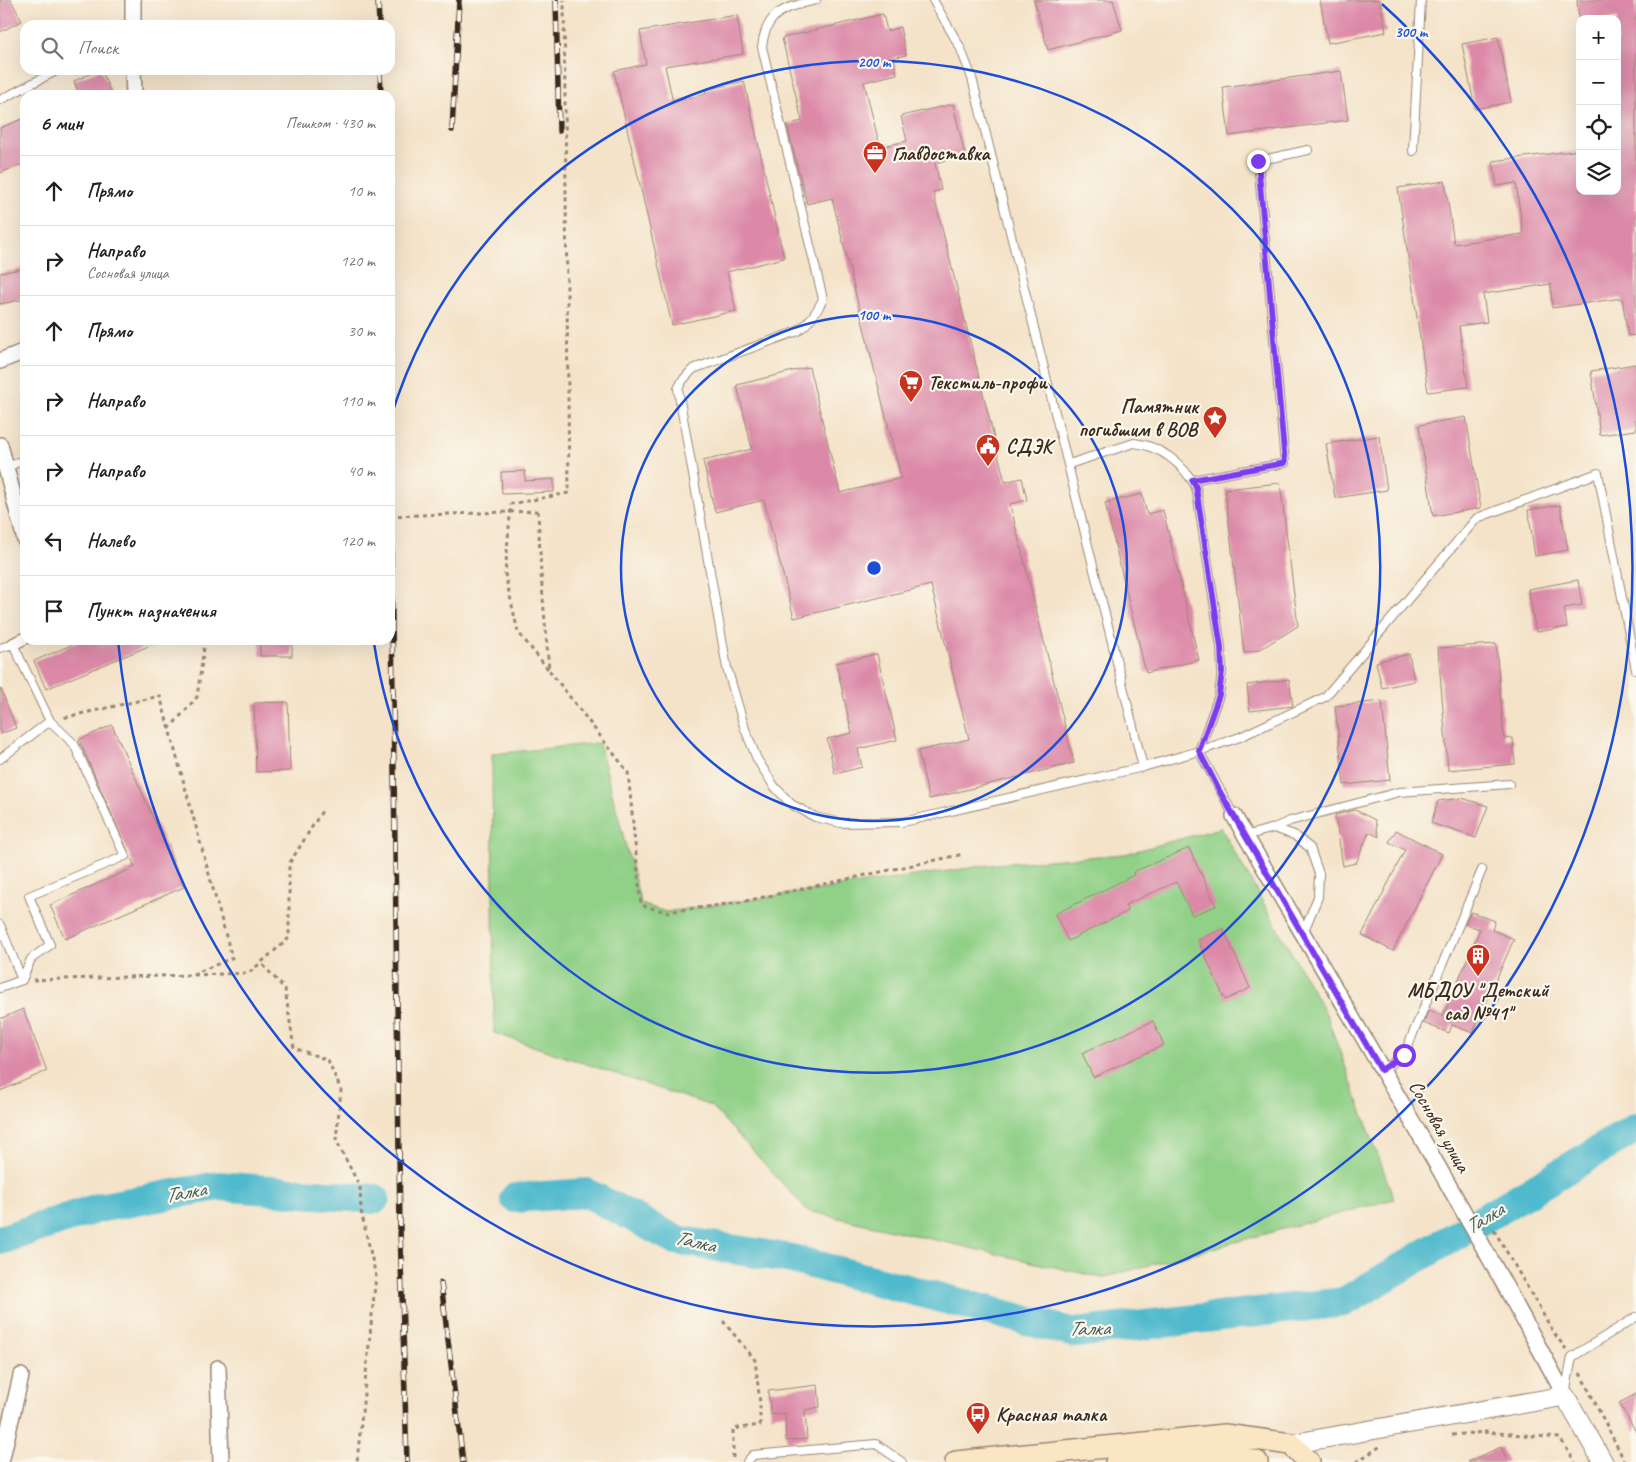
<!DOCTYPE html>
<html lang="ru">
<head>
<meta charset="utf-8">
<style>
	:root { --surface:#fff; --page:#f6f6f6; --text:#202124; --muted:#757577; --line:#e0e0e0 }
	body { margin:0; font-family:Caveat,sans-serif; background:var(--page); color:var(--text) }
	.controls { position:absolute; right:15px; top:15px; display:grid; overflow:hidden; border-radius:10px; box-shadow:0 5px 20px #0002 }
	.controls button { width:45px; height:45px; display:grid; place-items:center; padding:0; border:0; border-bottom:1px solid var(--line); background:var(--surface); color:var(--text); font:25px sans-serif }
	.stop { position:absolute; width:15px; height:15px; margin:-11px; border:4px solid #7c3aed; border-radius:50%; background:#fff }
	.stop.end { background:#7c3aed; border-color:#fff; box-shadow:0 1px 5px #0008 }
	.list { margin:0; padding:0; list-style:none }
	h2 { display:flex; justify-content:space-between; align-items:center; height:65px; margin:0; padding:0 20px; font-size:21px }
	h2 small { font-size:16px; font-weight:400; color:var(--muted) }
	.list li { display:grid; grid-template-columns:32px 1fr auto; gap:15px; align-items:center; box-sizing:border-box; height:70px; padding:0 20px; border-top:1px solid var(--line) }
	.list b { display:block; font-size:19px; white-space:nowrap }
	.list p { margin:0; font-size:16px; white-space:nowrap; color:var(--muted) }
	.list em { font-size:16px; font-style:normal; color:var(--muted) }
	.icon { flex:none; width:28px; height:28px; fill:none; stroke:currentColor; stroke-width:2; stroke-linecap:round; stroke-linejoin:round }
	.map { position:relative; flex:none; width:1636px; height:1462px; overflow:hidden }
	.search { position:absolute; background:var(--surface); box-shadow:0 5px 20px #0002; left:20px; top:20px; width:375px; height:55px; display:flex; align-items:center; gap:12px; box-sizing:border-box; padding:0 18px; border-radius:15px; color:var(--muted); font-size:19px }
	.panel { position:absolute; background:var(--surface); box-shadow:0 5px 20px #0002; left:20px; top:90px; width:375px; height:555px; border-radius:15px }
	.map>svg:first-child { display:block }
</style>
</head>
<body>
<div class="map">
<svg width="1636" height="1462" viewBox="0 0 1636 1462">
	<rect width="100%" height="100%" fill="#fbf7ec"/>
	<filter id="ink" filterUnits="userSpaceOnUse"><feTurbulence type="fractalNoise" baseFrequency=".02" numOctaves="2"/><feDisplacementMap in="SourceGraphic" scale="10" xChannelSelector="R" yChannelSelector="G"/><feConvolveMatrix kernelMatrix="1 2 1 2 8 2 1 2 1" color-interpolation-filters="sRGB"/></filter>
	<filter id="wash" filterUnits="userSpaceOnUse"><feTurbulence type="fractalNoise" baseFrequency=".0096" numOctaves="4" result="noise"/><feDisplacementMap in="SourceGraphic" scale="20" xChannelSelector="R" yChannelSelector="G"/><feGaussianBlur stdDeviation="1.12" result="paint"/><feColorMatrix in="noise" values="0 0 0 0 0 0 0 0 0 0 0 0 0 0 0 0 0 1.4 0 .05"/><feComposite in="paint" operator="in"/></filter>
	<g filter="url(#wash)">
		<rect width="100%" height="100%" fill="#f4e3c9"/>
		<path fill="#90d087" stroke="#667d52" d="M599,743l42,161 25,8 331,-48 128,-10 96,-26 105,186 68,185 -292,79 -294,-67 -97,-105 -217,-73 -2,-279z"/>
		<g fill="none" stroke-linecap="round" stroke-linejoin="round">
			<g stroke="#50bacd" stroke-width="30">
				<path d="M515,1198l72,-5 89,47 116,19 283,74 269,-31 292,-174"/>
				<path d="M0,1240l98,-32 120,-22 157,13"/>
			</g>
		</g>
		<g id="blocks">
			<g fill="#dc89a8">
				<path d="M0,0h11l11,21 -22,11z"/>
				<path d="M1034,0h79l9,30 -74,20z"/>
				<path d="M1320,0h60l6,32 -58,11z"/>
				<path d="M1577,0h59v335l-8,1 -6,-38 -70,10 -1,-24 -68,10 4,28 -28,4 9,61 -40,5 -30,-204 47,-7 9,63 69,-10 -7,-51 -19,3 -4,-25 87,-11v41h37v-172h-38z"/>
				<path d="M883,14l4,17 13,-4 6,28 -13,3 4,16 -33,8 16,65 27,-6 -6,-25 52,-12 12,51 -30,8 6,27 -8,2 72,290 17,-4 2,9 3,13 -17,4 64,259 -145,36 -11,-48 51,-12 -38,-154 -137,33 -30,-118 -49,12 -12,-51 49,-12 -15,-64 72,-18 31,126 61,-15 -69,-280 -25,6 -20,-79 15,-4 -20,-83z"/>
				<path d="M737,15l6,39 -78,12 8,36 33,-8 -1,-4 39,-9 40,177 -57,14 9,39 -64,14 -58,-254 32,-7 -6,-33z"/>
				<path d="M1498,37l13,65 -36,7 -13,-65z"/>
				<path d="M99,70h2l11,25h-33l-5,-14z"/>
				<path d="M1341,71l7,49 -119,16 -6,-49z"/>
				<path d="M25,118v45l-25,10v-45z"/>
				<path d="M25,268v31l-25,5v-31z"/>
				<path d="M1636,364v66l-36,5 -9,-64z"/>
				<path d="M1466,417l15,91 -48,8 -14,-91z"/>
				<path d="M1379,436l8,54 -52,8 -9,-54z"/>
				<path d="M525,471v10l29,-2v13l-52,2 -1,-22z"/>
				<path d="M1280,483l18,143 -39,24 -15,3 -19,-164z"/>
				<path d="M1142,494l5,20 16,-4 36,150 -53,13 -41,-170z"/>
				<path d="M1560,505l8,45 -33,6 -7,-46z"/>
				<path d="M1578,580l4,25 -18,3 3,19 -31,5 -8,-43z"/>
				<path d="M83,640h80l-117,49 -12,-28z"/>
				<rect x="260" y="640" width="32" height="16"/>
				<path d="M1496,644l8,95 9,-1 2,26 -67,6 -10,-122z"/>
				<path d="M877,654l20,86 -39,9 4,18 -27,7 -8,-35 25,-6 -16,-70z"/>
				<path d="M1409,654l5,27 -32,7 -6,-26z"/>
				<path d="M1289,679l4,27 -43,5 -3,-26z"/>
				<path d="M0,689h1l15,39 -16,6z"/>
				<path d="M1382,701l8,79 -46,5 -9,-79z"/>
				<path d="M288,702l2,69 -34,1 -2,-69z"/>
				<path d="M112,725l72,162 -119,52 -15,-34 85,-38 -56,-127z"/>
				<path d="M1462,798l26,8 -12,32 -45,-15 7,-22z"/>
				<path d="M1355,810l20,10 4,17 -10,-5 -13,31 -13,3 -8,-51z"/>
				<path d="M1396,830l46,24 -49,97 -31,-16 43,-85 -16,-8z"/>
				<path d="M1189,848l27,58 -24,9 -16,-33 -51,23 3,6 -60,30 -13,-27 79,-39 -1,-3z"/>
				<path d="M1471,912l24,9 -3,9 22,9 -41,94 -21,-8 -3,8 -26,-10 6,-13 14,6 37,-87 -15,-5z"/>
				<path d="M1223,928l27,60 -25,12 -27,-60z"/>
				<path d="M23,1009l24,62 -47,20v-72z"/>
				<path d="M1153,1021l11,24 -71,32 -11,-24z"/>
				<path d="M818,1385l2,22 -15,3 2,29 -21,2 -1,-28 -14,2 -3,-24z"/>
				<path d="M1636,1394v38l-17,-29z"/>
				<path d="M1501,1447l7,15h-41z"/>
			</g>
		</g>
	</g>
	<g filter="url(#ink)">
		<use href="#blocks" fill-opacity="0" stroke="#988674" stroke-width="1"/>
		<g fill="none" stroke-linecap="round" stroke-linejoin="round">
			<defs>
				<g id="service">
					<path d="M816,0c-31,8 -50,11 -54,47l61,252c-6,13 -13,23 -25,32l-105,38 -11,12 -4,8 49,279 18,61 12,30 17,27 17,18 24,13 26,6 62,-1 240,-55 56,-16 41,-14 85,-40 152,-179 121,-45 38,197"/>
					<path d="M933,0l27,47 12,31 171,689"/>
					<path d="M0,100l58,-30"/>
					<path d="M1413,151l8,-151"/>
					<path d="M1069,464l65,-21c27,3 49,21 62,44l25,160 1,25 -3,23 -20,56 35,65"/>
					<path d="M6,468l19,-9"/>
					<path d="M1192,480l93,-17 -27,-302 50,-11"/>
					<path d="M0,648l13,-4 37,77 24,23 51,112 -96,40 21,49 -19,14 -9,21 -22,8"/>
					<path d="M0,759l50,-38"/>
					<path d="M1274,828l20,7 16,13 9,26 -1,23 -15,36"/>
					<path d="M1245,836l29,-8 16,-7 109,-29 110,-8"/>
					<path d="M0,925l22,55"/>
					<path d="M1381,1071l23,-16 78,-185"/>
					<path d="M1565,1394l7,-37 64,-40"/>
					<path d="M747,1462l6,-7 123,-11 26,18"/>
				</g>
				<path id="pedestrian" d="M13,644l12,-6"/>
				<g id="minor">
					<path d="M133,0v25"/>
					<path d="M133,70l1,25"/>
					<path d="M0,361l25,-10"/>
					<path d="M0,445l25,95"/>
					<path d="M1234,816c112,192 226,383 331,580"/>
					<path d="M218,1368l3,94"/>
					<path d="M1,1462l20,-86"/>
				</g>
				<path id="tertiary" d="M1291,1444l274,-48 38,66"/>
				<g id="secondary">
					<path d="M956,1462l269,-27 66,9 18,18"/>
					<path d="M1116,1462l103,-10 38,10"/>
				</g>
			</defs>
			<use href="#service" stroke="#988674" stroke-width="10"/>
			<use href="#pedestrian" stroke="#988674" stroke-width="14"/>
			<use href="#minor" stroke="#988674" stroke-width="18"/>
			<use href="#tertiary" stroke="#988674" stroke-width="21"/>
			<use href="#secondary" stroke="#988674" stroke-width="24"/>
			<g stroke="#988674" stroke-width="3" stroke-dasharray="4 4" stroke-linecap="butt">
				<path d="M538,511l3,63 8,96 79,102 13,133 25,7 70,-9 228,-49"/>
				<path d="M548,669l-30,-37 -13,-58 6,-70 58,-11 -5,-493"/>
				<path d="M169,729l28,-32 8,-57"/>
				<path d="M263,965l22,24 9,59 34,12 13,30 -5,50 24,47 1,24 15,65 -19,186"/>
				<path d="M194,975l55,-2 40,-35v-74l33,-53"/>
				<path d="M33,980l158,-5 41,-17 -72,-262 -98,22"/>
				<path d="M1494,1230l60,103 12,16"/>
				<path d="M723,1321l32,39 5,43v22l-27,4v33"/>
				<path d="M1580,1373l45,89"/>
				<path d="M1452,1435l34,-3 74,6 15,24"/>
				<path d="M1356,1462l25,-16"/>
			</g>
			<use href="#service" stroke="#fff" stroke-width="8"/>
			<use href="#pedestrian" stroke="#fff" stroke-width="11"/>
			<use href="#minor" stroke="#fff" stroke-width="15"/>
			<use href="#tertiary" stroke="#fff" stroke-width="19"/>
			<use href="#secondary" stroke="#fbe6c4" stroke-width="21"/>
			<defs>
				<g id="rail">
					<path d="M378,0l1,25"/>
					<path d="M556,0l3,131"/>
					<path d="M380,70l1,25"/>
					<path d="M452,130l7,-130"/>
					<path d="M390,467l10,761 7,234"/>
					<path d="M441,1283l22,179"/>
				</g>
			</defs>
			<use href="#rail" stroke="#3b2a1e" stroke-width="5.5"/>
			<use href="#rail" stroke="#fbf7ec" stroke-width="4" stroke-dasharray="11" stroke-linecap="butt"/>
			<path stroke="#988674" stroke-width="3" stroke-dasharray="4 4" stroke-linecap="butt" d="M390,516l148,-5"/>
		</g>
	</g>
	<g fill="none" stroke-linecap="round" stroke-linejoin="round" filter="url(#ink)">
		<path stroke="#7c3aed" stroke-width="6" d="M1258,161l27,302 -93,17 4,7 25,160 1,25 -3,23 -20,56 21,41 161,278 23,-15"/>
	</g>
	<g fill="none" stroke="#1d4ed8" stroke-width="2.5">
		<circle cx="874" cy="568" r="253"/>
		<path d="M390 420A506 506 0 1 1 374 643"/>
		<path d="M1382 4A759 759 0 1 1 118 641"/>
	</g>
	<defs>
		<symbol id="office-pin" viewBox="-11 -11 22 30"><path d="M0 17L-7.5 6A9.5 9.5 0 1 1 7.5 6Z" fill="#c8321e" stroke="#fbf7ec"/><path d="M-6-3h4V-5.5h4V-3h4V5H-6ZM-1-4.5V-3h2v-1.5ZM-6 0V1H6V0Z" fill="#fff"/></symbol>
		<symbol id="supermarket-pin" viewBox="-11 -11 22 30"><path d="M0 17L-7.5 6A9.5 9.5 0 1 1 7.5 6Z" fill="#c8321e" stroke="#fbf7ec"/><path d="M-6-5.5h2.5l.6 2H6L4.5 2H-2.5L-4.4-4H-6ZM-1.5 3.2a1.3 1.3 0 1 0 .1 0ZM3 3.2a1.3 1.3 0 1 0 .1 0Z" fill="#fff"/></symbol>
		<symbol id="sight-pin" viewBox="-11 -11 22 30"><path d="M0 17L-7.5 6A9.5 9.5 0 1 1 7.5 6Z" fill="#c8321e" stroke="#fbf7ec"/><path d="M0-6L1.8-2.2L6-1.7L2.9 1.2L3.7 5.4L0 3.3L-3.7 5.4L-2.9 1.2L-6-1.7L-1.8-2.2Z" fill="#fff"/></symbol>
		<symbol id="civic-pin" viewBox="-11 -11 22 30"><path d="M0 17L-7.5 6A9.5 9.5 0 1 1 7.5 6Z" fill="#c8321e" stroke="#fbf7ec"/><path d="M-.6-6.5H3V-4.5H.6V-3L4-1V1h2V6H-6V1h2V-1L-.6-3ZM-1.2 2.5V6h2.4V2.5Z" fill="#fff"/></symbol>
		<symbol id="building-pin" viewBox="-11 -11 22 30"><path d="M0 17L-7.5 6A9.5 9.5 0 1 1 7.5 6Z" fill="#c8321e" stroke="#fbf7ec"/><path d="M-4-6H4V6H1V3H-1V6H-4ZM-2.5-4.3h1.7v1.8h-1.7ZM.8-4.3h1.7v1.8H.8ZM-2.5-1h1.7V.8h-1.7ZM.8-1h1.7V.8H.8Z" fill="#fff"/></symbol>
		<symbol id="bus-pin" viewBox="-11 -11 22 30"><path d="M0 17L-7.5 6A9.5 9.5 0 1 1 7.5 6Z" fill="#c8321e" stroke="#fbf7ec"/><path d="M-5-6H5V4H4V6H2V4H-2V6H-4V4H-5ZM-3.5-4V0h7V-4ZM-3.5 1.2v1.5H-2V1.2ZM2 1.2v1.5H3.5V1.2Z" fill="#fff"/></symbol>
	</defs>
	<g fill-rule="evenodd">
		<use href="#office-pin" x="861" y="139" width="28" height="38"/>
		<use href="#supermarket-pin" x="897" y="368" width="28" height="38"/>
		<use href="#sight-pin" x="1201" y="404" width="28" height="38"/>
		<use href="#civic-pin" x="974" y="432" width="28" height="38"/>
		<use href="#building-pin" x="1464" y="942" width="28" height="38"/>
		<use href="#bus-pin" x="964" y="1400" width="28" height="38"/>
	</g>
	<g text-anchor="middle" stroke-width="4.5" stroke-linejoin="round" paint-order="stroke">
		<g font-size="20" font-weight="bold" fill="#3b2a1e" stroke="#fbf7ec" text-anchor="start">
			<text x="892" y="160">Главдоставка</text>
			<text x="928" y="389">Текстиль-профи</text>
			<text x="1198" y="413" text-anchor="end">Памятник<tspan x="1198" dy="23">погибшим в ВОВ</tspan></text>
			<text x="1006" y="453">СДЭК</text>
			<text x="1478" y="997" text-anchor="middle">МБДОУ "Детский<tspan x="1478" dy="23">сад №41"</tspan></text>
			<text x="996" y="1421">Красная талка</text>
		</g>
		<g font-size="20" fill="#3b2a1e" stroke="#fbf7ec">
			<text transform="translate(1440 1126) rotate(60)" y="7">Сосновая улица</text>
		</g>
		<g font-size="21" font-style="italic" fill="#425c5b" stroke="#fbf7ec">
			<text transform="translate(185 1192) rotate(-10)" y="7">Талка</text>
			<text transform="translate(1484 1218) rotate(-31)" y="7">Талка</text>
			<text transform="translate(695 1241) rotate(13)" y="7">Талка</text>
			<text transform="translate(1089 1328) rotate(-1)" y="7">Талка</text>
		</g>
	</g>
	<circle cx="874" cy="568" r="8" fill="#1d4ed8" stroke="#fbf7ec" stroke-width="2.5"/>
	<g font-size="15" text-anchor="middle" font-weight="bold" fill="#1d4ed8" stroke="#fbf7ec" stroke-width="4.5" stroke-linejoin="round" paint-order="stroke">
		<text x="1411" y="37">300 m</text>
		<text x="874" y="67">200 m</text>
		<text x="874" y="320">100 m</text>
	</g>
</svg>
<div class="controls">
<button>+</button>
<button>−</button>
<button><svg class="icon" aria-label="locate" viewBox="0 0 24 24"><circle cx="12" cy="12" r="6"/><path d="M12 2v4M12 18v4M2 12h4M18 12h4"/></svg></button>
<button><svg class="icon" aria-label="layers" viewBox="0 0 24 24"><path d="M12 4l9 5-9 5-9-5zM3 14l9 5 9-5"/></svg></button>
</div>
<div class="stop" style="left:1404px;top:1055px"></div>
<div class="stop end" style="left:1258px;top:161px"></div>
<div class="search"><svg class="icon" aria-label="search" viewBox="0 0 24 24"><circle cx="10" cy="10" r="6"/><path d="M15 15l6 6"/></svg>Поиск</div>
<section class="panel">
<h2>6 мин<small>Пешком · 430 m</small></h2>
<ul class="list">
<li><svg class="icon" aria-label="ahead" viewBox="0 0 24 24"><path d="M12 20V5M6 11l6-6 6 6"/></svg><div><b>Прямо</b></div><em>10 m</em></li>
<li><svg class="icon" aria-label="right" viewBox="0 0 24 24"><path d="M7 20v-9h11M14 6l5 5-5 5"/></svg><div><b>Направо</b><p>Сосновая улица</p></div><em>120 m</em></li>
<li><svg class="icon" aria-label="ahead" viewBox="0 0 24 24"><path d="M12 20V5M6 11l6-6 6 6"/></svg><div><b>Прямо</b></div><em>30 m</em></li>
<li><svg class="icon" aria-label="right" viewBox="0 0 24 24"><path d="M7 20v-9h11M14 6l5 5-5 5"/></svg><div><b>Направо</b></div><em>110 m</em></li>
<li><svg class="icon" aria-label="right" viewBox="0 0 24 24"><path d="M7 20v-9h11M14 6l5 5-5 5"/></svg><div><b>Направо</b></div><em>40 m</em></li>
<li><svg class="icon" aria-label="left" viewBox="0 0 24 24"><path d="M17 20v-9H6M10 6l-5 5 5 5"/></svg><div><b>Налево</b></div><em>120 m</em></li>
<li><svg class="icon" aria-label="arrive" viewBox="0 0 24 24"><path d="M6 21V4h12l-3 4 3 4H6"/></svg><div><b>Пункт назначения</b></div></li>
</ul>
</section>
</div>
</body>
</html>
